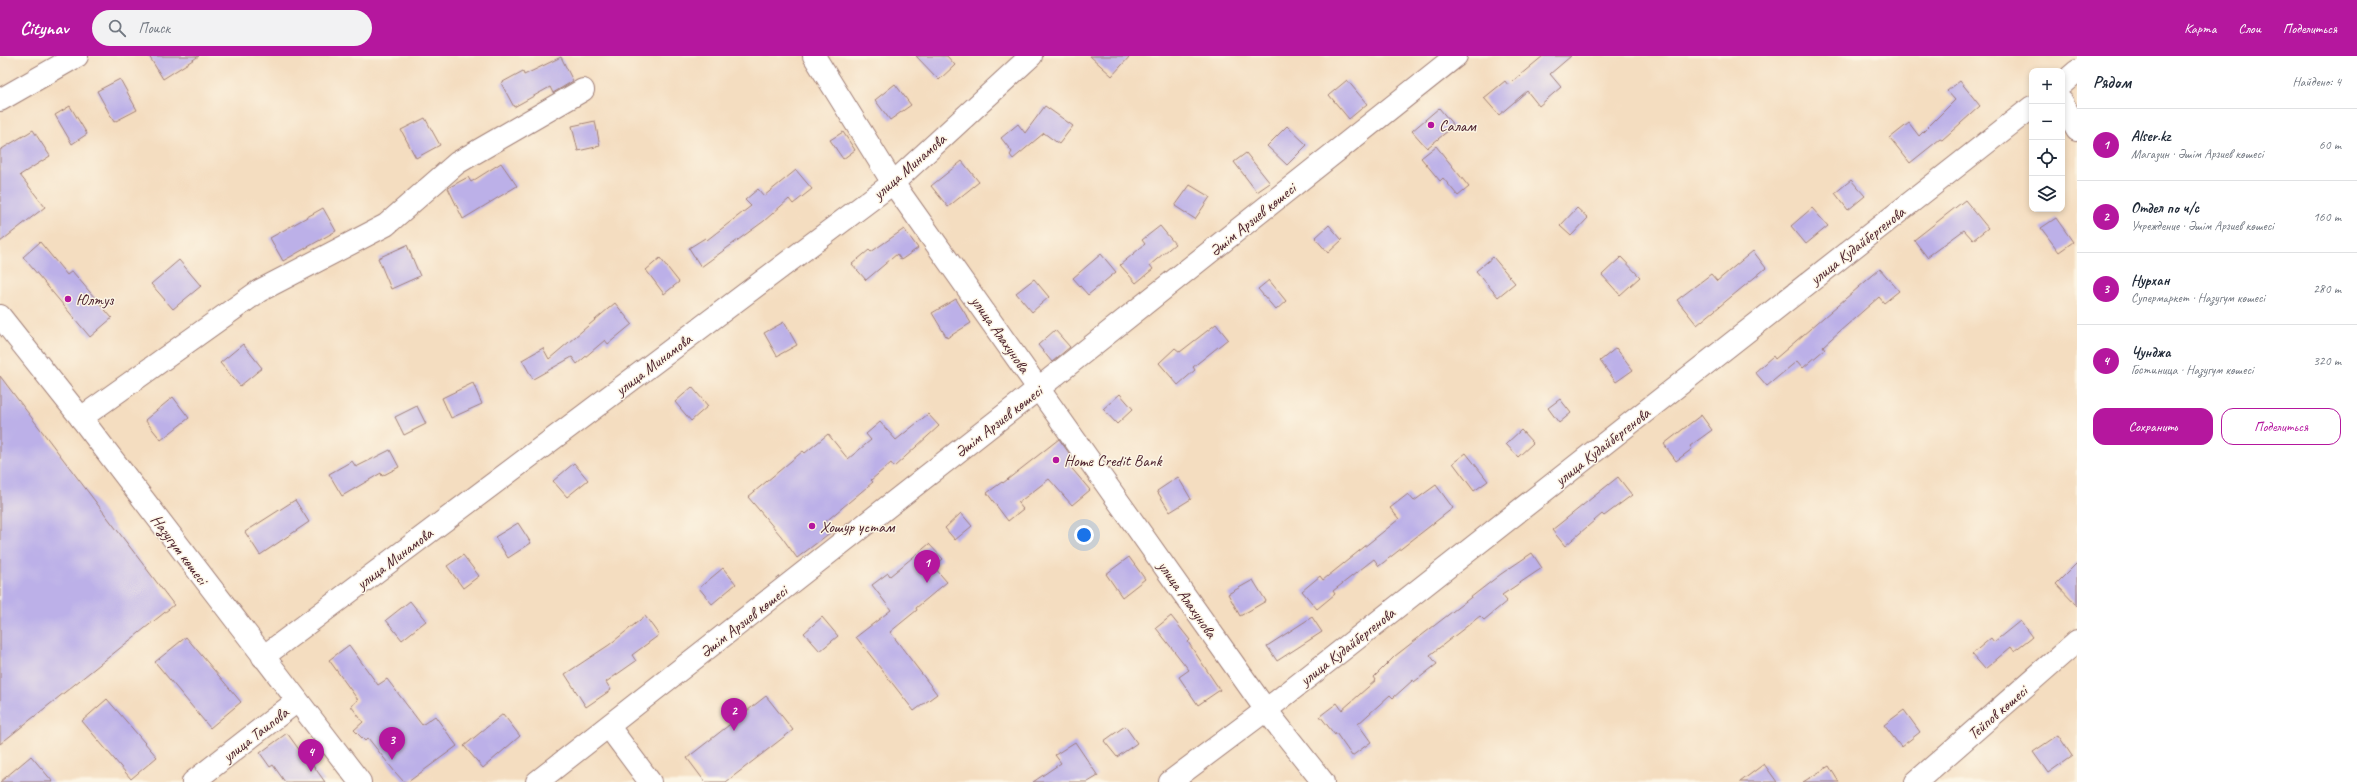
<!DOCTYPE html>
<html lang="ru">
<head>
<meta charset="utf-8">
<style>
	:root { --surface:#fff; --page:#f2f2f3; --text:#1f2937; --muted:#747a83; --line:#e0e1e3; --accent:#b5179e }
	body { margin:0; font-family:Caveat,sans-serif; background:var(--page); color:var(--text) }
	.controls { position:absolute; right:12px; top:12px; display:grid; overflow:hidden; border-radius:8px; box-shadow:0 2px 6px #0003 }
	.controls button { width:36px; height:36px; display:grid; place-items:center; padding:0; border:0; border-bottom:1px solid var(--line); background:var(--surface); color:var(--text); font:20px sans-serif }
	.you { position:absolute; left:1084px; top:479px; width:14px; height:14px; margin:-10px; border:3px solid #fff; border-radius:50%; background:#1a73e8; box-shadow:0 0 0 6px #1a73e833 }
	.badge { display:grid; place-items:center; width:26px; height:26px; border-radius:50%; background:var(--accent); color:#fff; font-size:13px; font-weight:700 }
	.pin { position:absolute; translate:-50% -33px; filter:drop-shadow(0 1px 2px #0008) }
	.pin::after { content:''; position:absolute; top:21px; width:14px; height:12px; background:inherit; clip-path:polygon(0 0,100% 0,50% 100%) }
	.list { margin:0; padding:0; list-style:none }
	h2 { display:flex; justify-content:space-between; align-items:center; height:52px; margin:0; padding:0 16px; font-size:17px }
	h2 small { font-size:13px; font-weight:400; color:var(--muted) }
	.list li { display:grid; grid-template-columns:26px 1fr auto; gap:12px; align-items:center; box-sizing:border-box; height:72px; padding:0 16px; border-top:1px solid var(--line) }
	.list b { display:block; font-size:15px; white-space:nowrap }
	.list p { margin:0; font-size:13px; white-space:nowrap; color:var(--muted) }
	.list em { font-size:13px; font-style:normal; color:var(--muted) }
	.actions { display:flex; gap:8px; padding:12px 16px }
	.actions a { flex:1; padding:9px 0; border:1px solid var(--accent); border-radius:12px; text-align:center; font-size:14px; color:var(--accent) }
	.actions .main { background:var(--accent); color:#fff }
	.icon { flex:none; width:22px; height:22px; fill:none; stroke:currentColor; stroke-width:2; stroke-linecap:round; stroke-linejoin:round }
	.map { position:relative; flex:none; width:2077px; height:726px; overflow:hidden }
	header { display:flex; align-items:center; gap:24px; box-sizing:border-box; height:56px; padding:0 20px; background:var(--accent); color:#fff }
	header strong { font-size:19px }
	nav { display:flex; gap:22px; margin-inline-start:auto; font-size:14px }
	.search { width:280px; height:36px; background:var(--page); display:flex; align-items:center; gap:10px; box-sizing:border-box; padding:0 14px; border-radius:22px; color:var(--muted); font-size:15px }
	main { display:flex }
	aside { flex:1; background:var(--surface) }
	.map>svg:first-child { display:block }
</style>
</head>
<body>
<header>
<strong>Citynav</strong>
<div class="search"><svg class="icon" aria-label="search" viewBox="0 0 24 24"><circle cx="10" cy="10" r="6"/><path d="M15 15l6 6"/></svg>Поиск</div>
<nav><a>Карта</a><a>Слои</a><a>Поделиться</a></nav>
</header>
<main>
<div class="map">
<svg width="2077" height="726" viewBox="0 0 2077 726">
	<rect width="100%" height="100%" fill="#fcf5e5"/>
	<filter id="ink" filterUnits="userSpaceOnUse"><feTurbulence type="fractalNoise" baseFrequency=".025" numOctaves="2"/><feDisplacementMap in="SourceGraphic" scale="8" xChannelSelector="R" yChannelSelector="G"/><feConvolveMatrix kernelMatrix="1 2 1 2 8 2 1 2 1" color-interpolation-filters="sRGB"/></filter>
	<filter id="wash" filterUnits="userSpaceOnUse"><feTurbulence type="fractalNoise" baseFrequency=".012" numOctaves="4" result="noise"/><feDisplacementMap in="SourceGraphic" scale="16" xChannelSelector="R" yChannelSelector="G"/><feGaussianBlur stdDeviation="0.9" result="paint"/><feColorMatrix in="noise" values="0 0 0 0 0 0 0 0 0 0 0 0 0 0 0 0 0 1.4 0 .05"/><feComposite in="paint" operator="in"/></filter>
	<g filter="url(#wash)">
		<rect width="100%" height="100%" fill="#f4ddc0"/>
		<g id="blocks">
			<g fill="#bcb0e8">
				<path d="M149,0h50l-36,23z"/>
				<path d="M916,0h31l8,9 -16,15z"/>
				<path d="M1090,0h40l-18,20z"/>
				<path d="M1543,0h28l-21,18 11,13 -22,19 -12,-15 -28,24 -15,-17 21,-17 3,4z"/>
				<path d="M561,1l12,24 -20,12 -3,-6 -36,20 -13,-24 22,-12 1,4z"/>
				<path d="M120,23l17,31 -23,12 -17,-31z"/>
				<path d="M1347,24l20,24 -18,15 -20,-24z"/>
				<path d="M1960,25l20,25 -38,34 -2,-1 -30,24 -20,-25 19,-15 10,13 36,-36 -8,-9z"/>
				<path d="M895,28l16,21 -21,15 -15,-20z"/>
				<path d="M70,50l17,28 -15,10 -17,-29z"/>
				<path d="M1045,50l28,20 -14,18 -15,-11 -31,26 -3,-4 2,-3 -11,-14 17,-14 7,9z"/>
				<path d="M1439,52l15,18 -27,22 -15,-17z"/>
				<path d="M425,62l15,27 -24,13 -15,-28z"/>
				<path d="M595,65l5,25 -22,5 -6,-25z"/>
				<path d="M1287,70l20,19 -20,20 -20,-19z"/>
				<path d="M33,74l17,26 -30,19 25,32 -45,35v-92z"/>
				<path d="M843,76l12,18 -12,9 -13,-19z"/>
				<path d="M1436,90l33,41 -11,9 -15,-18 -3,3 -19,-23z"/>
				<path d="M1246,97l24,30 -13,9 -23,-30z"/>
				<path d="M962,105l17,21 -31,25 -17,-21z"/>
				<path d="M501,107l16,23 -54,33 -15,-31 20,-11 3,5z"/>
				<path d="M796,114l16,19 -19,15 -4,-5 -25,22 -63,46 -12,-19 16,-10 2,2 44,-34 -6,-6 13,-11 6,7z"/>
				<path d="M1851,124l14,16 -17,14 -13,-17z"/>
				<path d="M1190,129l20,12 -15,22 -20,-13z"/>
				<path d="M1965,144l23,28 -15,12 -9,-10 -37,27 -13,-17z"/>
				<path d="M323,152l13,23 -53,30 -13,-23z"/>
				<path d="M1577,152l11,10 -17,18 -11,-10z"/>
				<path d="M1812,152l16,18 -22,18 -15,-18z"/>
				<path d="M2056,162l17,24 -14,10 -18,-24z"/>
				<path d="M1329,169l13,15 -14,13 -13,-15z"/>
				<path d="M1160,170l15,18 -25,21 3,4 -17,14 -16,-18 25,-21 -3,-4z"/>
				<path d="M904,173l14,19 -17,12 -4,-6 -31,26 -14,-16 17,-14 2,2z"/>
				<path d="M40,186l27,33 5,-4 40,47 -22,19 -67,-80z"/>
				<path d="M407,189l13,31 -29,13 -13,-31z"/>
				<path d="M1753,195l13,17 -69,57 -20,-25 34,-26 6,7z"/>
				<path d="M1101,198l15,18 -28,23 -15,-17z"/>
				<path d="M1493,201l22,26 -17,14 -22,-26z"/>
				<path d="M1621,201l19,20 -20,18 -18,-20z"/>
				<path d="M660,202l19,24 -15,12 -18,-24z"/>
				<path d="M179,204l22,26 -28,23 -22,-25z"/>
				<path d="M1880,213l19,22 -15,12 -5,-6 -56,49 2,3 -22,19 -6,-7 -30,25 -12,-14 18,-16 2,3z"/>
				<path d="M1034,223l15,18 -17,15 -16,-19z"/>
				<path d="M1269,224l17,21 -10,9 -18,-21z"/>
				<path d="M956,243l15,24 -24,15 -15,-25z"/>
				<path d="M615,247l17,21 -24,20 -3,-4 -28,24 -5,-7 -39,22 -11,-19 21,-12 6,11z"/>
				<path d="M784,266l13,23 -20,11 -13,-23z"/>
				<path d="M1216,268l12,15 -35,28 2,3 -17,15 -19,-22 16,-15 5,4z"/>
				<path d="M1055,274l15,17 -18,15 -14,-17z"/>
				<path d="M243,288l19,24 -22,18 -20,-23z"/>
				<path d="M1616,292l17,22 -17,12 -16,-21z"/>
				<path d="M0,320l174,229 -174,139z"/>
				<path d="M473,327l9,21 -31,14 -9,-20z"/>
				<path d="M692,331l16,19 -17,15 -16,-19z"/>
				<path d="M1120,338l13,15 -16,15 -14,-15z"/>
				<path d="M173,341l16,21 -28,22 -16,-20z"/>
				<path d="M1560,343l11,14 -12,10 -11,-15z"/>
				<path d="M417,350l9,18 -22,11 -9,-18z"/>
				<path d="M928,358l11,12 -45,41 -3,-4 -20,17 2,2 -49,41 7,9 -34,26 -16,-22 -33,-39 55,-46 2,2 23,-19 20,25 23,-19 -5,-6 14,-12 16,18z"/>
				<path d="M1701,359l11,15 -22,16 2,3 -16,12 -12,-17z"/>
				<path d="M1521,374l12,13 -15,14 -12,-13z"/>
				<path d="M1059,383l15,21 -6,4 22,26 -18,15 -23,-26 -31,24 5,6 -15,12 -21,-28 15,-11 1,1z"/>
				<path d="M390,394l9,17 -17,9 -1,-3 -39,23 -13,-22 23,-13 4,6z"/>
				<path d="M1466,397l22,28 -14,10 -21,-28z"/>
				<path d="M574,407l14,17 -21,17 -14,-16z"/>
				<path d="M1178,421l13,22 -21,13 -13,-21z"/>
				<path d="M1618,421l14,18 -28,21 -2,-2 -37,32 -13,-16z"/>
				<path d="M1436,429l17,23 -74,58 -5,-7 -41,32 2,3 -18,15 -15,-18 18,-15 3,4 76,-61 -9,-11 18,-14 6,7z"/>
				<path d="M295,444l14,22 -49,33 -15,-23z"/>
				<path d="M961,457l11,13 -17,14 -10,-12z"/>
				<path d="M518,467l13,20 -23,15 -13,-21z"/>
				<path d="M929,488l14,15 -9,8 13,15 -31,26 1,2 -27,22 47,62 -23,17 -58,-74 35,-27 -19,-25 16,-12 2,3z"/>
				<path d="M1532,497l10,15 -40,27 5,6 -23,19 -4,-4 -50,39 7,9 -23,18 -1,-2 -20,18 -3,-3 -32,29 13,18 -19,14 -16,-23 -1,2 -15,-19 17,-13 5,7 34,-30 -2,-3 21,-21 106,-82z"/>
				<path d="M463,499l16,21 -16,12 -16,-22z"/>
				<path d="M1129,501l16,22 -23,18 -16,-23z"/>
				<path d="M2077,507v43l-21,-22z"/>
				<path d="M723,512l13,16 -24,20 -13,-16z"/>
				<path d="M1253,524l13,21 -26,15 -12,-22z"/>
				<path d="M410,545l16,20 -24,19 -16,-20z"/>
				<path d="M645,560l14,19 -27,20 4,6 -30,21 5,8 -25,17 -21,-33 44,-29z"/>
				<path d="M1171,560l19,24 -2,2 32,48 -22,15 -19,-28 10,-7 -33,-42z"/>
				<path d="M822,561l16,19 -18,15 -16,-18z"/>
				<path d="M1312,561l10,15 -45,29 -10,-15z"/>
				<path d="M2020,565l12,16 -18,14 -3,-4 -26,22 -13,-15 19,-16 3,4z"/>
				<path d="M186,581l55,65 -31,26 -55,-66z"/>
				<path d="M349,589l29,40 9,-6 35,46 13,-9 22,30 -49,36h-4l-9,-10 -27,-34 -3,3 -11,-11 9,-8 -12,-16 7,-6 -29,-40z"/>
				<path d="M766,640l27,34 -67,52h-21l-18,-24z"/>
				<path d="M107,643l50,58 -26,22 -49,-58z"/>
				<path d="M1904,654l16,22 -19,15 -17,-22z"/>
				<path d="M503,658l17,22 -37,32 -19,-22z"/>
				<path d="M1125,670l12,17 -20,14 -13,-16z"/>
				<path d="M287,677l21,29 2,-1 15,21h-40l-12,-17 -3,2 -10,-14z"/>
				<path d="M2058,679l14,21 -24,17 -15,-21z"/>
				<path d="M1075,686l23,34 -10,6h-55l28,-19 -6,-8z"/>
				<path d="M31,700l22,26h-53z"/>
				<path d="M1764,708l13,18h-37z"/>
				<path d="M1829,710l10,16h-36z"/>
			</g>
		</g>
	</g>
	<g filter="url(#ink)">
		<use href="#blocks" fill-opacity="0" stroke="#9f7e76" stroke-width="1"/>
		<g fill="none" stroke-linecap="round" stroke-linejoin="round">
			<defs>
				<g id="minor">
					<path d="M814,0l79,127 373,527 57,72"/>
					<path d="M2062,28l15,-13"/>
					<path d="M0,44l77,-44"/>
					<path d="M2062,46l15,28"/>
					<path d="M0,260l81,102 279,364"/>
					<path d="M81,362l178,-127 127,-66 71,-62 126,-73"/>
					<path d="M263,601l630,-474 138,-127"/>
					<path d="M609,671l41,55"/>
					<path d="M193,726l104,-81"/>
					<path d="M1170,726l96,-72 766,-603"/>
					<path d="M1916,726l161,-141"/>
				</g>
				<path id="major" d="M537,726l502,-394 417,-332"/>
			</defs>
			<use href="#minor" stroke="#9f7e76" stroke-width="24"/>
			<use href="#major" stroke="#9f7e76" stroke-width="24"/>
			<use href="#minor" stroke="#fff" stroke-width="22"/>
			<use href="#major" stroke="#fff" stroke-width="22"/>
		</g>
	</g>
	<g fill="#b5179e" stroke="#fcf5e5" stroke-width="1.5">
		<circle cx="1431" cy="69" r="4"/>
		<circle cx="68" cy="243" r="4"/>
		<circle cx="1056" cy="404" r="4"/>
		<circle cx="812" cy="470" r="4"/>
	</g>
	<g text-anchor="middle" stroke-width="3" stroke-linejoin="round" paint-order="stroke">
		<g font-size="16" fill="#4a1f2b" stroke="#fcf5e5" text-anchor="start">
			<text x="1439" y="75">Салам</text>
			<text x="76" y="249">Юлтуз</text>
			<text x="1064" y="410">Home Credit Bank</text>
			<text x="820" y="476">Хошур устам</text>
		</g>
		<g font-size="16" fill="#4a1f2b" stroke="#fcf5e5">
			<text transform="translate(909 110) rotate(-41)" y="6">улица Минамова</text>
			<text transform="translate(1252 163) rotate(-39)" y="6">Әшім Арзиев көшесі</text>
			<text transform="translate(1857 189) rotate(-38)" y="6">улица Кудайбергенова</text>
			<text transform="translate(1001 278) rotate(55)" y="6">улица Алахунова</text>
			<text transform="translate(653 308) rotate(-37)" y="6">улица Минамова</text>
			<text transform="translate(998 365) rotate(-38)" y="6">Әшім Арзиев көшесі</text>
			<text transform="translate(1602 390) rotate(-38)" y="6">улица Кудайбергенова</text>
			<text transform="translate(180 493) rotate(53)" y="6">Назугум көшесі</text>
			<text transform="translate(394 502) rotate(-37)" y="6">улица Минамова</text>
			<text transform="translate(1188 543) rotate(55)" y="6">улица Алахунова</text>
			<text transform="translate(743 565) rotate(-38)" y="6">Әшім Арзиев көшесі</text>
			<text transform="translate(1347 590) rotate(-38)" y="6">улица Кудайбергенова</text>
			<text transform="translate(1997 656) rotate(-41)" y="6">Тейпов көшесі</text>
			<text transform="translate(255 678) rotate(-38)" y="6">улица Таипова</text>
		</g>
	</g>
</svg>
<div class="controls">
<button>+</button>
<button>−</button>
<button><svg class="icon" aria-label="locate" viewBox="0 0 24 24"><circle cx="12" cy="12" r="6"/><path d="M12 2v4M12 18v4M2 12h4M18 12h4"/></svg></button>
<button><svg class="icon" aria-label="layers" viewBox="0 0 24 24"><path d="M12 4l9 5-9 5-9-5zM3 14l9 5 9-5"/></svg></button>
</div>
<div class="you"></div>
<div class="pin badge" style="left:927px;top:527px">1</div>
<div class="pin badge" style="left:734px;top:675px">2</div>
<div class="pin badge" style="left:392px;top:704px">3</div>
<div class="pin badge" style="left:311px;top:716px">4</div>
</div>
<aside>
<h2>Рядом<small>Найдено: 4</small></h2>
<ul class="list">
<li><span class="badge">1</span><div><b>Alser.kz</b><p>Магазин · Әшім Арзиев көшесі</p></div><em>60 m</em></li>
<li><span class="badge">2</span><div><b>Отдел по ч/с</b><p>Учреждение · Әшім Арзиев көшесі</p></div><em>160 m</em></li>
<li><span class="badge">3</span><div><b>Нурхан</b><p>Супермаркет · Назугум көшесі</p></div><em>280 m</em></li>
<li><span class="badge">4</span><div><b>Чунджа</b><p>Гостиница · Назугум көшесі</p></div><em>320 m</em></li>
</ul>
<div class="actions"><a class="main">Сохранить</a><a>Поделиться</a></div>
</aside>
</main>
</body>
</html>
